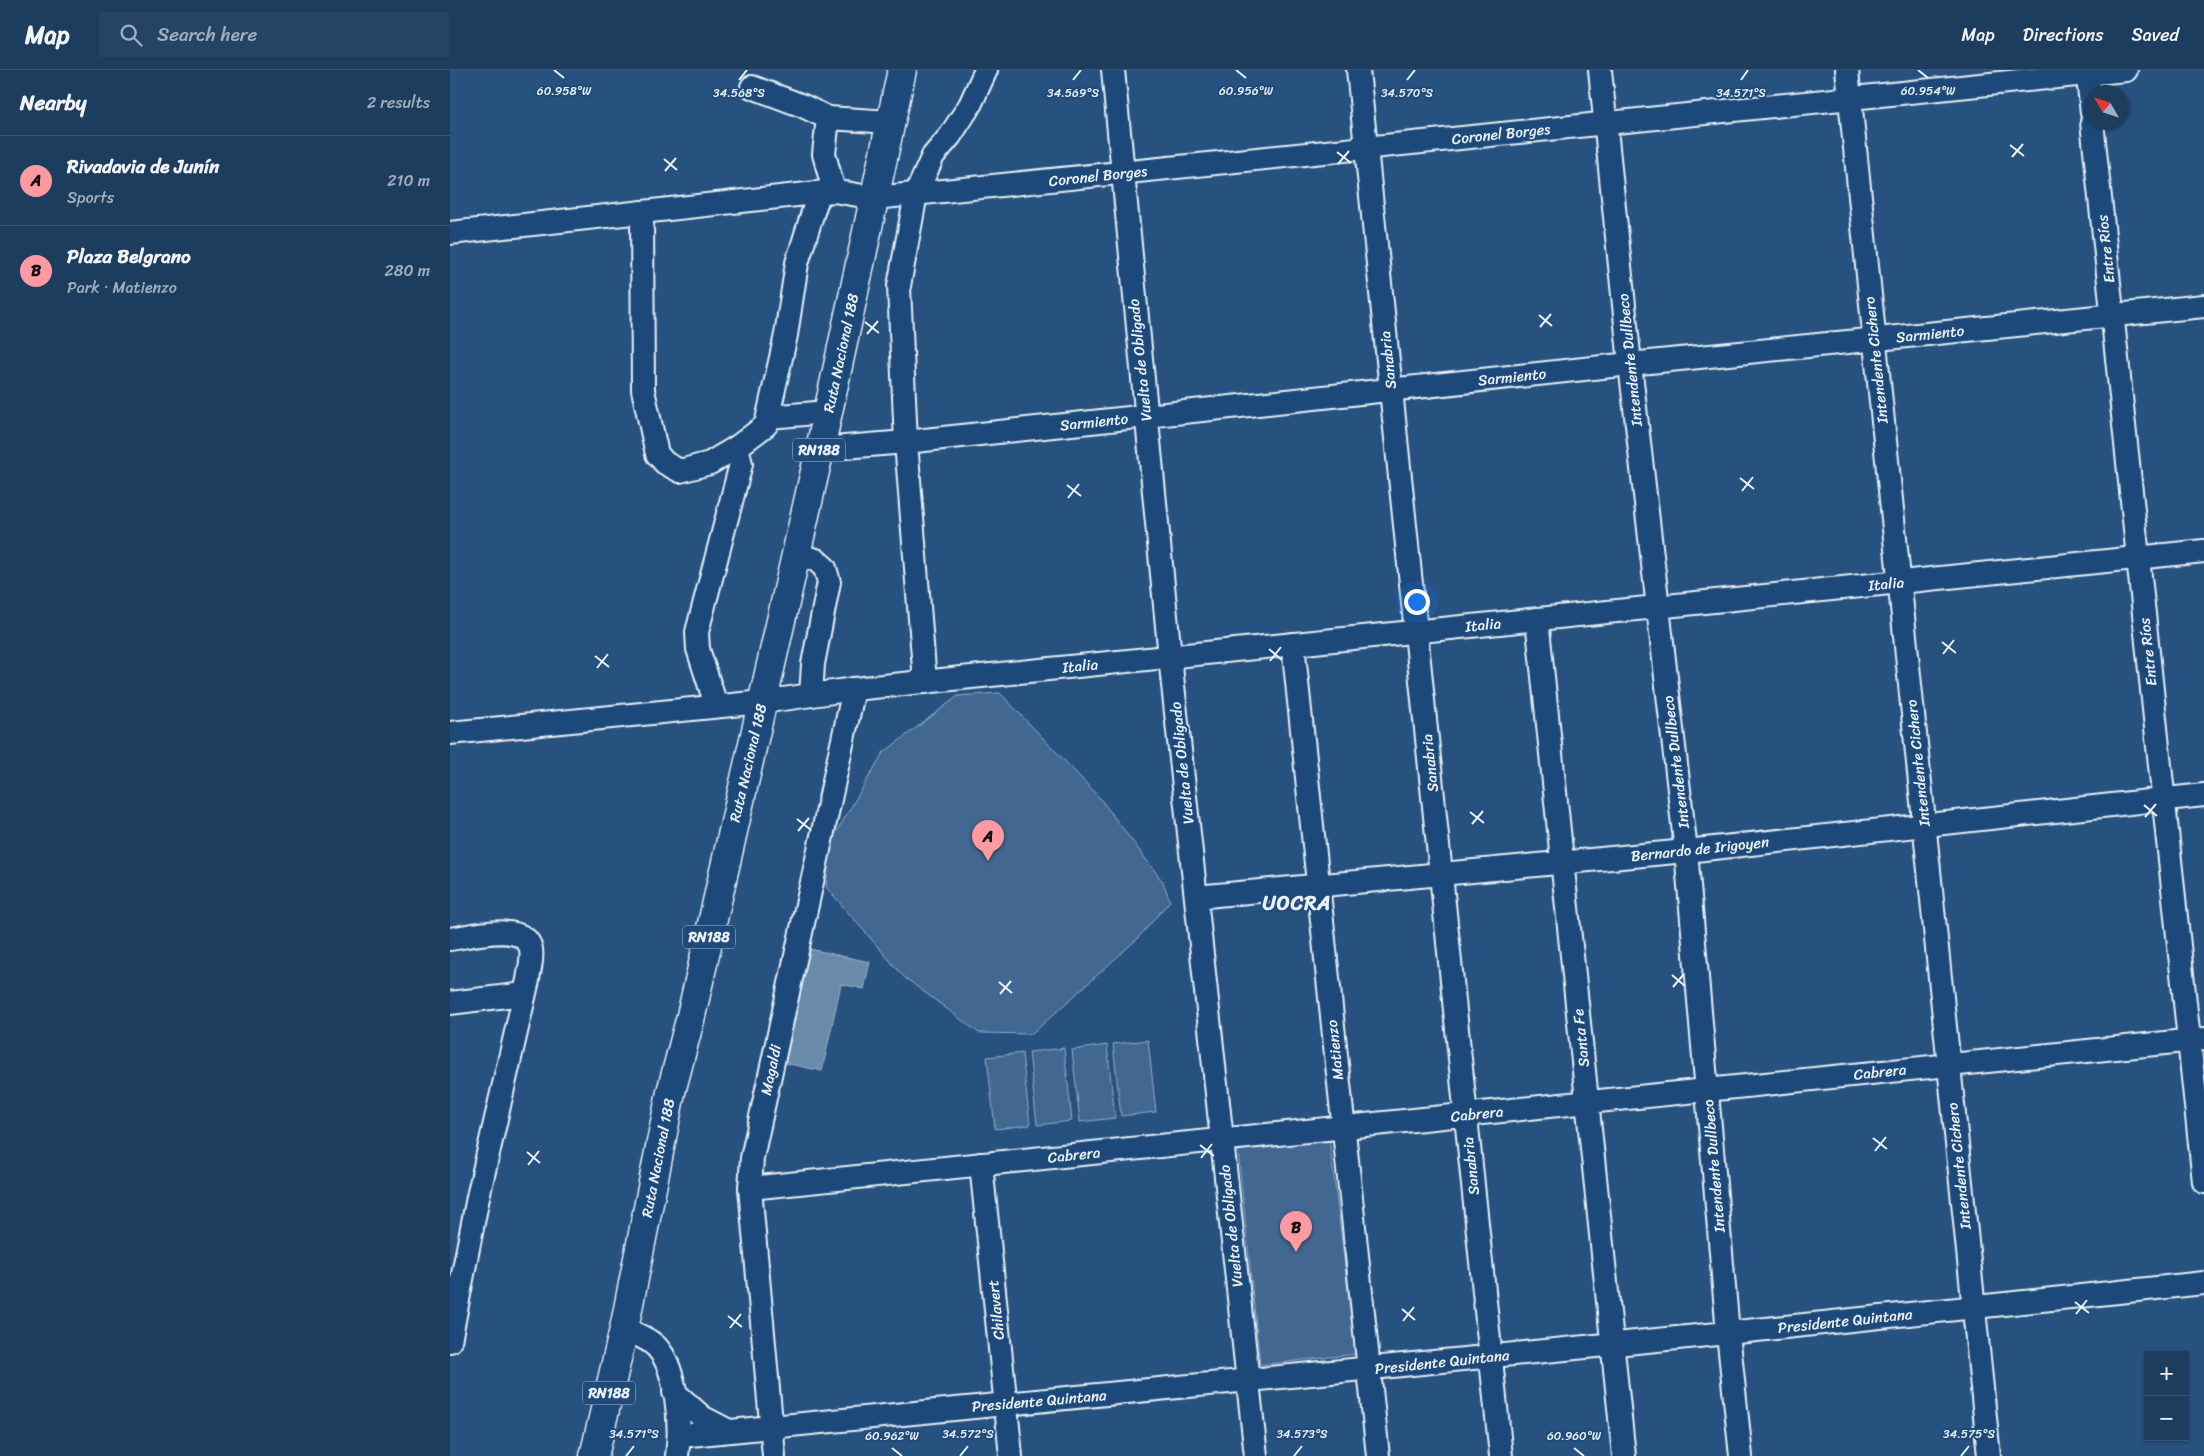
<!DOCTYPE html>
<html lang="en">
<head>
<meta charset="utf-8">
<style>
	:root { --surface:#1d3d5f; --page:#254465; --text:#f1f3f6; --muted:#a0aebd; --line:#3b5674; --accent:#ff9aa2 }
	body { margin:0; font-family:Sriracha,sans-serif; background:var(--page); color:var(--text) }
	.controls { position:absolute; right:15px; bottom:15px; display:grid; overflow:hidden; border-radius:0px; box-shadow:0 1px 4px #0004 }
	.controls button { width:45px; height:45px; display:grid; place-items:center; padding:0; border:0; border-bottom:1px solid var(--line); background:var(--surface); color:var(--text); font:25px sans-serif }
	.compass { position:absolute; left:1634px; top:15px; width:45px; height:45px; border-radius:50%; background:var(--surface); box-shadow:0 1px 4px #0004; rotate:309deg }
	.you { position:absolute; left:966px; top:531px; width:18px; height:18px; margin:-12px; border:4px solid #fff; border-radius:50%; background:#1a73e8; box-shadow:0 0 0 8px #1a73e833 }
	.badge { display:grid; place-items:center; width:32px; height:32px; border-radius:50%; background:var(--accent); color:#111; font-size:16px; font-weight:700 }
	.pin { position:absolute; translate:-50% -41px; filter:drop-shadow(0 1px 2px #0008) }
	.pin::after { content:''; position:absolute; top:26px; width:18px; height:15px; background:inherit; clip-path:polygon(0 0,100% 0,50% 100%) }
	.list { margin:0; padding:0; list-style:none }
	h2 { display:flex; justify-content:space-between; align-items:center; height:65px; margin:0; padding:0 20px; font-size:21px }
	h2 small { font-size:16px; font-weight:400; color:var(--muted) }
	.list li { display:grid; grid-template-columns:32px 1fr auto; gap:15px; align-items:center; box-sizing:border-box; height:90px; padding:0 20px; border-top:1px solid var(--line) }
	.list b { display:block; font-size:19px; white-space:nowrap }
	.list p { margin:0; font-size:16px; white-space:nowrap; color:var(--muted) }
	.list em { font-size:16px; font-style:normal; color:var(--muted) }
	.icon { flex:none; width:28px; height:28px; fill:none; stroke:currentColor; stroke-width:2; stroke-linecap:round; stroke-linejoin:round }
	.map { position:relative; flex:none; width:1754px; height:1386px; overflow:hidden }
	header { display:flex; align-items:center; gap:30px; box-sizing:border-box; height:70px; padding:0 25px; background:var(--surface); border-bottom:1px solid var(--line) }
	header strong { font-size:24px }
	nav { display:flex; gap:28px; margin-inline-start:auto; font-size:18px }
	.search { width:350px; height:45px; background:var(--page); display:flex; align-items:center; gap:12px; box-sizing:border-box; padding:0 18px; border-radius:0px; color:var(--muted); font-size:19px }
	main { display:flex }
	aside { flex:1; background:var(--surface) }
	.map>svg:first-child { display:block }
</style>
</head>
<body>
<header>
<strong>Map</strong>
<div class="search"><svg class="icon" aria-label="search" viewBox="0 0 24 24"><circle cx="10" cy="10" r="6"/><path d="M15 15l6 6"/></svg>Search here</div>
<nav><a>Map</a><a>Directions</a><a>Saved</a></nav>
</header>
<main>
<aside>
<h2>Nearby<small>2 results</small></h2>
<ul class="list">
<li><span class="badge">A</span><div><b>Rivadavia de Junín</b><p>Sports</p></div><em>210 m</em></li>
<li><span class="badge">B</span><div><b>Plaza Belgrano</b><p>Park · Matienzo</p></div><em>280 m</em></li>
</ul>
</aside>
<div class="map">
<svg width="1754" height="1386" viewBox="0 0 1754 1386">
	<rect width="100%" height="100%" fill="#27517f"/>
	<filter id="ink" filterUnits="userSpaceOnUse"><feTurbulence type="fractalNoise" baseFrequency=".02" numOctaves="2"/><feDisplacementMap in="SourceGraphic" scale="10" xChannelSelector="R" yChannelSelector="G"/><feConvolveMatrix kernelMatrix="1 2 1 2 8 2 1 2 1" color-interpolation-filters="sRGB"/></filter>
	<g filter="url(#ink)">
		<g fill="#436891" stroke="#96acc4">
			<path d="M550,623l99,104 64,85 7,19 -33,38 -105,95 -53,-1 -75,-56 -78,-90 5,-46 52,-88 75,-57z"/>
			<path d="M698,970l8,72 -35,4 -8,-72z"/>
			<path d="M657,975l8,73 -35,4 -8,-72z"/>
			<path d="M614,978l8,73 -35,4 -8,-73z"/>
			<path d="M572,983l8,72 -35,4 -8,-72z"/>
			<path d="M879,1068l27,216 -96,11 -22,-214z"/>
		</g>
		<path fill="#6b8aaa" stroke="#9db3c9" d="M360,879l60,13 -6,27 -23,-5 -19,87 -37,-8z"/>
		<g fill="none" stroke-linecap="round" stroke-linejoin="round">
			<defs>
				<g id="minor">
					<path d="M663,0l57,587 86,799"/>
					<path d="M908,0l143,1386"/>
					<path d="M1150,0l30,294 56,487 42,482 13,123"/>
					<path d="M1397,0l142,1386"/>
					<path d="M1637,0l5,43"/>
					<path d="M302,17l51,19 25,12 -4,36 10,37"/>
					<path d="M378,48l63,4"/>
					<path d="M1642,52l112,1060"/>
					<path d="M192,142l1,178 14,64 8,9 15,8 30,-8 27,-16 29,-22 20,-90 11,-72 22,-70"/>
					<path d="M0,163l384,-42 41,7 1251,-128"/>
					<path d="M318,347l60,-5"/>
					<path d="M370,379l86,-7 724,-78 574,-58"/>
					<path d="M346,484l20,6 9,8 4,14 -16,82 -2,31"/>
					<path d="M1087,549l87,837"/>
					<path d="M843,574l85,812"/>
					<path d="M475,612l-19,-240 -7,-156 17,-92 17,-38 17,-20 20,-31 16,-35"/>
					<path d="M266,635l-18,-56 -1,-17 44,-168 -4,-17"/>
					<path d="M0,663l312,-31 92,-13 1350,-138"/>
					<path d="M746,827l490,-46 518,-56"/>
					<path d="M0,869c21,-3 75,-18 81,10 2,10 -2,22 -3,31l-50,217 -28,144"/>
					<path d="M0,933l74,-9"/>
					<path d="M531,1094l30,292"/>
					<path d="M300,1118l1454,-149"/>
					<path d="M174,1259c9,4 20,8 28,14 26,19 29,84 25,113"/>
					<path d="M224,1322l28,25 27,14"/>
					<path d="M230,1366l1048,-103 476,-50"/>
					<path d="M324,1386l-24,-268 2,-30 102,-469"/>
				</g>
				<path id="highway" d="M144,1386l30,-127 47,-237 20,-76 129,-567 82,-379"/>
			</defs>
			<use href="#minor" stroke="#e8f1f8" stroke-width="26"/>
			<use href="#highway" stroke="#e8f1f8" stroke-width="31"/>
			<use href="#minor" stroke="#1f4a7a" stroke-width="22"/>
			<use href="#highway" stroke="#1f4a7a" stroke-width="28"/>
		</g>
	</g>
	<path fill="none" stroke="#e8f1f8" stroke-width="2" d="M104,0l10,8M786,0l10,8M1468,0l10,8M289,10l8,-10M623,10l8,-10M957,10l8,-10M1291,10l7,-10M1560,75l14,11M887,82l14,11M1562,87l11,-13M214,89l13,11M888,94l11,-13M215,101l11,-13M1089,245l13,11M415,252l14,11M1090,257l11,-13M417,264l11,-13M1290,408l14,11M617,415l14,11M1292,421l11,-14M618,428l11,-14M1492,572l14,11M819,579l13,11M1493,584l11,-14M145,586l14,11M820,591l11,-14M147,598l11,-14M1694,735l13,11M1020,742l14,11M1695,747l11,-13M347,749l14,11M1022,754l11,-13M348,761l11,-13M1222,905l13,11M549,912l13,11M1223,917l11,-13M550,924l11,-13M1423,1068l14,11M750,1075l14,11M1425,1081l11,-14M77,1082l13,11M751,1088l11,-14M78,1095l11,-14M1625,1232l14,11M952,1239l13,11M1626,1244l11,-14M278,1246l14,11M953,1251l11,-14M280,1258l11,-14M442,1378l10,8M1124,1378l10,8M176,1386l8,-10M510,1386l8,-10M844,1386l8,-10M1511,1386l8,-10"/>
	<g text-anchor="middle" stroke-width="4" stroke-linejoin="round" paint-order="stroke">
		<g fill="#1f4a7a" stroke="#acbfd2" stroke-width="1">
			<rect x="343" y="368.5" width="52" height="23" rx="4"/>
			<rect x="233" y="855.5" width="52" height="23" rx="4"/>
			<rect x="133" y="1311.5" width="52" height="23" rx="4"/>
		</g>
		<g font-size="14" font-weight="bold" fill="#e8f1f8">
			<text x="369" y="385">RN188</text>
			<text x="259" y="872">RN188</text>
			<text x="159" y="1328">RN188</text>
		</g>
		<g font-size="15" fill="#e8f1f8" stroke="#1f4a7a">
			<text transform="translate(1051 64) rotate(-6)" y="5">Coronel Borges</text>
			<text transform="translate(648 106) rotate(-6)" y="5">Coronel Borges</text>
			<text transform="translate(1656 179) rotate(-96)" y="5">Entre Ríos</text>
			<text transform="translate(1480 264) rotate(-6)" y="5">Sarmiento</text>
			<text transform="translate(391 283) rotate(-78)" y="5">Ruta Nacional 188</text>
			<text transform="translate(690 290) rotate(-96)" y="5">Vuelta de Obligado</text>
			<text transform="translate(938 290) rotate(-96)" y="5">Sanabria</text>
			<text transform="translate(1180 290) rotate(-96)" y="5">Intendente Dullbeco</text>
			<text transform="translate(1426 290) rotate(-96)" y="5">Intendente Cichero</text>
			<text transform="translate(1062 307) rotate(-6)" y="5">Sarmiento</text>
			<text transform="translate(644 352) rotate(-6)" y="5">Sarmiento</text>
			<text transform="translate(1436 514) rotate(-6)" y="5">Italia</text>
			<text transform="translate(1033 555) rotate(-6)" y="5">Italia</text>
			<text transform="translate(1698 582) rotate(-96)" y="5">Entre Ríos</text>
			<text transform="translate(630 596) rotate(-6)" y="5">Italia</text>
			<text transform="translate(1226 692) rotate(-97)" y="5">Intendente Dullbeco</text>
			<text transform="translate(298 693) rotate(-77)" y="5">Ruta Nacional 188</text>
			<text transform="translate(732 693) rotate(-96)" y="5">Vuelta de Obligado</text>
			<text transform="translate(980 693) rotate(-96)" y="5">Sanabria</text>
			<text transform="translate(1468 693) rotate(-96)" y="5">Intendente Cichero</text>
			<text transform="translate(1250 779) rotate(-6)" y="5">Bernardo de Irigoyen</text>
			<text transform="translate(1131 968) rotate(-96)" y="5">Santa Fe</text>
			<text transform="translate(885 980) rotate(-96)" y="5">Matienzo</text>
			<text transform="translate(321 1000) rotate(-78)" y="5">Magaldi</text>
			<text transform="translate(1430 1002) rotate(-6)" y="5">Cabrera</text>
			<text transform="translate(1027 1044) rotate(-6)" y="5">Cabrera</text>
			<text transform="translate(624 1085) rotate(-6)" y="5">Cabrera</text>
			<text transform="translate(208 1088) rotate(-79)" y="5">Ruta Nacional 188</text>
			<text transform="translate(1021 1096) rotate(-96)" y="5">Sanabria</text>
			<text transform="translate(1264 1096) rotate(-95)" y="5">Intendente Dullbeco</text>
			<text transform="translate(1509 1096) rotate(-96)" y="5">Intendente Cichero</text>
			<text transform="translate(781 1156) rotate(-96)" y="5">Vuelta de Obligado</text>
			<text transform="translate(546 1240) rotate(-96)" y="5">Chilavert</text>
			<text transform="translate(1395 1251) rotate(-6)" y="5">Presidente Quintana</text>
			<text transform="translate(992 1292) rotate(-6)" y="5">Presidente Quintana</text>
			<text transform="translate(589 1331) rotate(-5)" y="5">Presidente Quintana</text>
		</g>
		<g font-size="20" font-weight="bold" letter-spacing="1" fill="#e8f1f8" stroke="#1f4a7a">
			<text x="847" y="840">UOCRA</text>
		</g>
	</g>
	<g font-size="12" text-anchor="middle" fill="#e8f1f8" stroke="#1f4a7a" stroke-width="4" stroke-linejoin="round" paint-order="stroke">
		<text x="114" y="25">60.958°W</text>
		<text x="796" y="25">60.956°W</text>
		<text x="1478" y="25">60.954°W</text>
		<text x="289" y="27">34.568°S</text>
		<text x="623" y="27">34.569°S</text>
		<text x="957" y="27">34.570°S</text>
		<text x="1291" y="27">34.571°S</text>
		<text x="184" y="1368">34.571°S</text>
		<text x="518" y="1368">34.572°S</text>
		<text x="852" y="1368">34.573°S</text>
		<text x="1519" y="1368">34.575°S</text>
		<text x="442" y="1370">60.962°W</text>
		<text x="1124" y="1370">60.960°W</text>
	</g>
</svg>
<div class="controls">
<button>+</button>
<button>−</button>
</div>
<svg class="compass" viewBox="-18 -18 36 36"><path d="M0-13l5 13h-10z" fill="#e53935"/><path d="M0 13l5-13h-10z" fill="#a0aebd"/></svg>
<div class="you"></div>
<div class="pin badge" style="left:538px;top:791px">A</div>
<div class="pin badge" style="left:846px;top:1182px">B</div>
</div>
</main>
</body>
</html>
